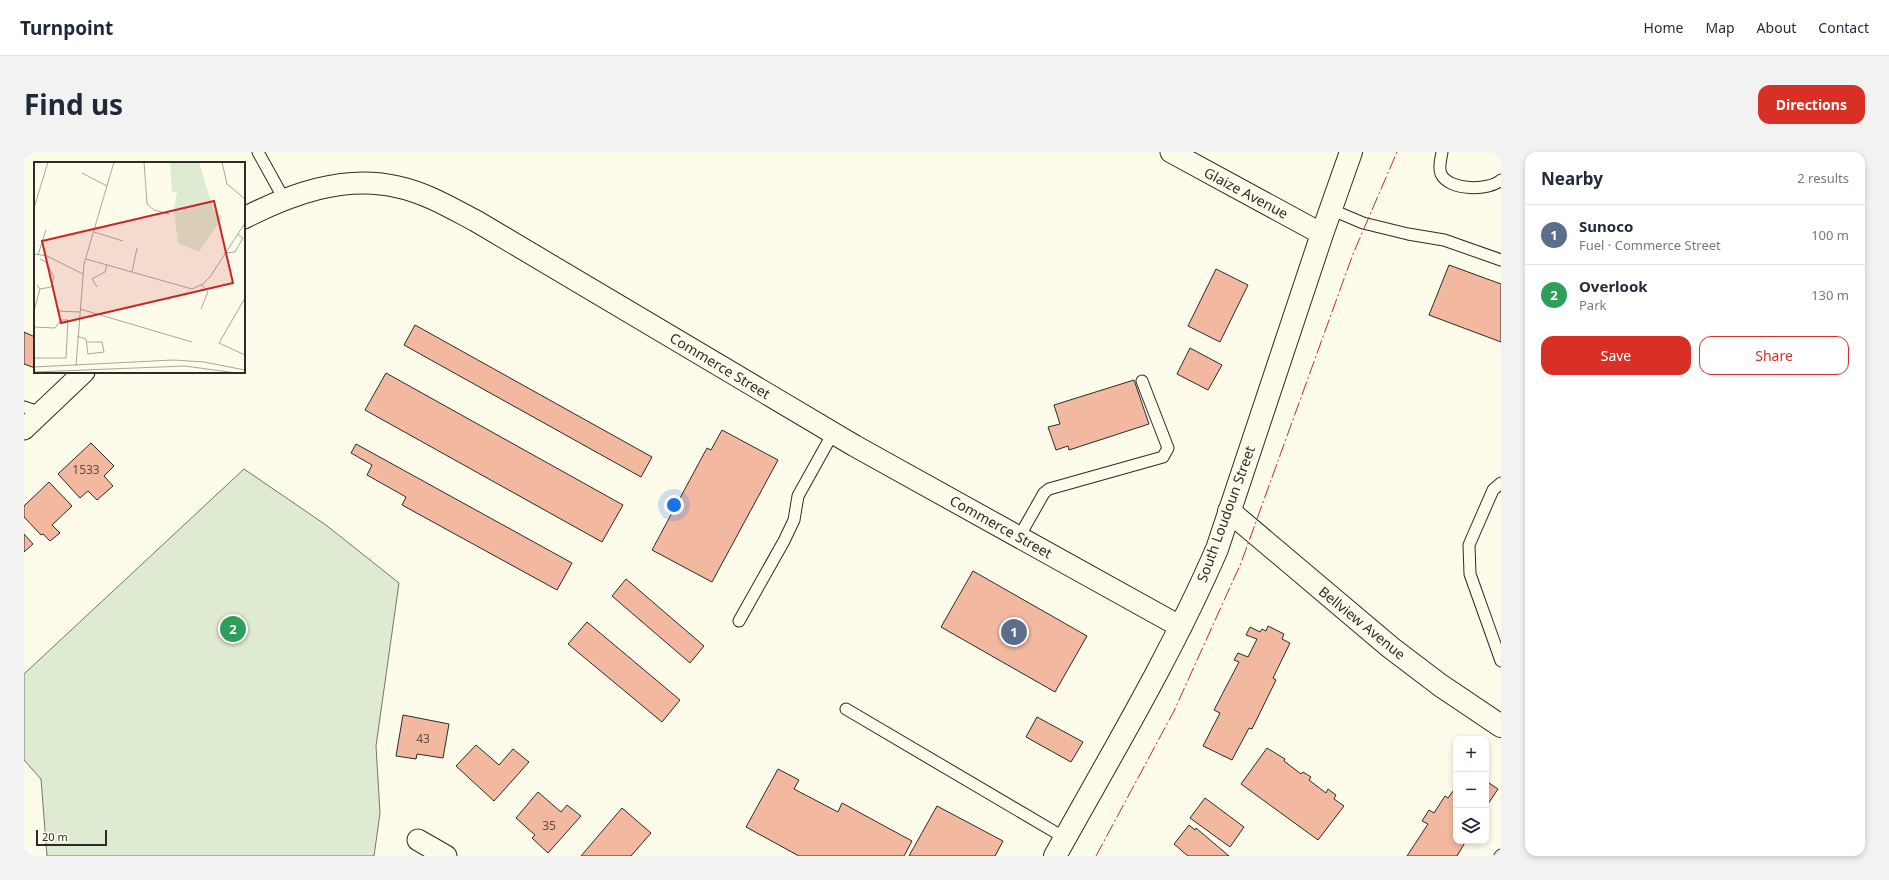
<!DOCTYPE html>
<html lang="en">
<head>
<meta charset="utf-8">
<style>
	:root { --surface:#fff; --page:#f2f2f3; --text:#1f2937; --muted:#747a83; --line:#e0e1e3; --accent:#d93025 }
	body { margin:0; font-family:"Noto Sans",sans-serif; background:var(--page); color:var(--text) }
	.controls { position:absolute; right:12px; bottom:12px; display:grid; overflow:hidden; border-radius:8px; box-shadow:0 2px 6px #0003 }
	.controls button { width:36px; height:36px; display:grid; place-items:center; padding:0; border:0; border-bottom:1px solid var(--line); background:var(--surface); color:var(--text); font:20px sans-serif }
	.scale { position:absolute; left:12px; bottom:10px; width:71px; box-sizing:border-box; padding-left:4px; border:2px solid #2b2b2b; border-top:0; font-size:11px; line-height:14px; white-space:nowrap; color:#2b2b2b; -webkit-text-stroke:3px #fdfbea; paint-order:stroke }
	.you { position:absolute; left:650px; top:353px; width:14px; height:14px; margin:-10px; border:3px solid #fff; border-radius:50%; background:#1a73e8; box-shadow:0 0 0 6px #1a73e833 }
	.badge { display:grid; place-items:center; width:26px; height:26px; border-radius:50%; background:var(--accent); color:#fff; font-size:13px; font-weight:700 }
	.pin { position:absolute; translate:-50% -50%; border:2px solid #fff; box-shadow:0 1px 4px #0006 }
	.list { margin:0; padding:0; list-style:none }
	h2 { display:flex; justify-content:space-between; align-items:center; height:52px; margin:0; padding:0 16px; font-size:17px }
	h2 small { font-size:13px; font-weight:400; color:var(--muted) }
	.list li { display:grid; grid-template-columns:26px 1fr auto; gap:12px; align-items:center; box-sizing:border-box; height:60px; padding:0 16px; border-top:1px solid var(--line) }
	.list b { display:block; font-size:15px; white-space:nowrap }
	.list p { margin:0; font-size:13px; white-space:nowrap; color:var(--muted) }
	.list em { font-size:13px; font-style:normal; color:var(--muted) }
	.actions { display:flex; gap:8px; padding:12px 16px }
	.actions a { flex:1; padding:9px 0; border:1px solid var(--accent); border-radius:12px; text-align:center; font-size:14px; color:var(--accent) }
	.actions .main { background:var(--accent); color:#fff }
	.icon { flex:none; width:22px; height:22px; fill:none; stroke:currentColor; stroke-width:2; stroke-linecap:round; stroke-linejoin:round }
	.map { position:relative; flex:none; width:1477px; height:704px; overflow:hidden; border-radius:12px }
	header { display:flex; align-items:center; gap:24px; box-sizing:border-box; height:56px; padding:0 20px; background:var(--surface); border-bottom:1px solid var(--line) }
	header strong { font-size:19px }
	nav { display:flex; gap:22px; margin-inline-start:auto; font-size:14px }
	.intro { display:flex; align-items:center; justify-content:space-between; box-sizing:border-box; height:96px; padding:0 24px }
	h1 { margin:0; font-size:28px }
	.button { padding:10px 18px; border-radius:12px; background:var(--accent); color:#fff; font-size:14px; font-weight:700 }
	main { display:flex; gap:24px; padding:0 24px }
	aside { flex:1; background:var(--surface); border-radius:12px; box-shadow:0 2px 6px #0003 }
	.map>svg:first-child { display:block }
</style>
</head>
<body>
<header>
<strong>Turnpoint</strong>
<nav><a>Home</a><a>Map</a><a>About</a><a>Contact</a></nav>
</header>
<div class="intro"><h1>Find us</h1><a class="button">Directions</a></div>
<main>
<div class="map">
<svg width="1477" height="704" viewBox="0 0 1477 704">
	<rect width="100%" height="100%" fill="#fdfbea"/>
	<path fill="#deebd1" stroke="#74746e" d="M220,317l82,56 73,58 -23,163 4,67 -6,43h-327l-6,-77 -17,-19v-86z"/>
	<g fill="#f2b8a0" stroke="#2b2b2b">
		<path d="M1425,113l52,19v58l-72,-27z"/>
		<path d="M1192,117l32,16 -28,57 -32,-16z"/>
		<path d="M391,173l237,132 -11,20 -237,-132z"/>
		<path d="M0,180l11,5v31l-11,-4z"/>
		<path d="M1166,196l32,17 -14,25 -31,-16z"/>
		<path d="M362,221l237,132 -21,37 -237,-132z"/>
		<path d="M1110,228l15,44 -80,26 -1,-4 -12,4 -8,-23 12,-3 -6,-19z"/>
		<path d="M698,278l56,30 -66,122 -60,-32 55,-102 4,2z"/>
		<path d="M67,291l23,23 -10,10 9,10 -16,14 -9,-9 -8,7 -22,-24z"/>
		<path d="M332,292l216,119 -15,27 -155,-85 4,-8 -39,-22 5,-10 -21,-12z"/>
		<path d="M25,330l23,24 -20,19 8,8 -10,8 -7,-7 -2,1 -17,-18v-11z"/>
		<path d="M0,382l9,10 -9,8z"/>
		<path d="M949,419l114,65 -32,56 -114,-65z"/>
		<path d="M602,427l78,67 -14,17 -78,-67z"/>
		<path d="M563,470l93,78 -18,22 -94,-78z"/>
		<path d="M1244,474l16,8 -2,5 8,4 -17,35 3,2 -24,49 -3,-1 -17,32 -29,-14 17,-33 -6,-3 25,-48 -5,-2 4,-7 10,4 9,-18 -11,-4 4,-8 10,5 2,-3 4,2z"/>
		<path d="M379,563l46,9 -6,34 -26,-4 -1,5 -20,-3z"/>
		<path d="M1013,565l46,25 -12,20 -45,-25z"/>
		<path d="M452,593l23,20 14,-16 16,13 -35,39 -38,-35z"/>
		<path d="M1243,596l18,11 -1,2 17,13 2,-2 8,5 -2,3 17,13 2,-4 8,6 -2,4 10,7 -26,34 -77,-56z"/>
		<path d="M754,617l21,11 -5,9 44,23 4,-9 70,38 -8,15h-105l-53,-29z"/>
		<path d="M1462,629l12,8 -12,18z"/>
		<path d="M1432,635v54h10l-9,15h-50l21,-32 -6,-3 7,-11 5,3 11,-17 3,2z"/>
		<path d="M514,640l23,20 6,-7 14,11 -33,37 -16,-15 3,-3 -19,-17z"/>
		<path d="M1181,646l39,29 -14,20 -40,-29z"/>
		<path d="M913,654l66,35 -8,15h-86z"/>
		<path d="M598,656l29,25 -20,23h-50z"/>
		<path d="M1165,673l6,5 1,-2 33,28h-41l-14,-12z"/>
	</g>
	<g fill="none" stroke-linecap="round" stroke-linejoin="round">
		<defs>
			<g id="lane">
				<path d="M234,0l26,47"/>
				<path d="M1418,0c-1,7 -4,15 -1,22 8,17 48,17 60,6"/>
				<path d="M1306,57l33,14 45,11 36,6 57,20"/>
				<path d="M0,255l17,6"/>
				<path d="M1477,331l-8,7 -24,55 1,29 31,87"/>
				<path d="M995,385l25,-44 5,-4 114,-32 5,-9 -26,-67"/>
				<path d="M715,469l45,-80 10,-21 4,-24 35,-63"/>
				<path d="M822,557l219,129"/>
				<path d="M1476,704l1,-1"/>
			</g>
			<g id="street">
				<path d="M1147,0l151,82"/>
				<path d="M220,66c47,-24 101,-44 154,-31 28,6 53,21 78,34l379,225 326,181"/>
				<path d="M0,277l60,-57"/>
				<path d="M394,688l28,16"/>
			</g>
			<g id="secondary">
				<path d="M1205,359l161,136 50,38 61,41"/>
				<path d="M1031,704c56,-101 116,-201 162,-307l105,-315 29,-82"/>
			</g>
		</defs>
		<use href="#lane" stroke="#2b2b2b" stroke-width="13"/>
		<use href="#street" stroke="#2b2b2b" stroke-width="23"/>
		<use href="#secondary" stroke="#2b2b2b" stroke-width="24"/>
		<use href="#lane" stroke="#fdfbea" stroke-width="11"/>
		<use href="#street" stroke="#fdfbea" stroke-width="21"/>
		<use href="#secondary" stroke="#fdfbea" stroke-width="22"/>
		<path stroke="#c62828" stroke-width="1" stroke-dasharray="14 3 2 3" stroke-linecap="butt" d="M1072,704l78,-145 67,-148 112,-309 44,-102"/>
	</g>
	<g text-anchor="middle" stroke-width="3" stroke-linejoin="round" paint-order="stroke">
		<g font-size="12" fill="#5d4e48">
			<text x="62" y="322">1533</text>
			<text x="399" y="591">43</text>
			<text x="525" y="678">35</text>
		</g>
		<g font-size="14" fill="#2b2b2b" stroke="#fdfbea">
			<text transform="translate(1222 41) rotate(28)" y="5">Glaize Avenue</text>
			<text transform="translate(696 214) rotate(31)" y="5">Commerce Street</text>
			<text transform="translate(1202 362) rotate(-70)" y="5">South Loudoun Street</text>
			<text transform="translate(977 375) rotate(29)" y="5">Commerce Street</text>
			<text transform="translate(1338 471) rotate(39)" y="5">Bellview Avenue</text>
		</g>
	</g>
	<g transform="translate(10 10)">
		<rect width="211" height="211" fill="#fdfbea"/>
		<path d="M136,0h29l15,49 9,6 -24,35 -21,-9 -4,-33 3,-18h-5z" fill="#deebd1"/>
		<path fill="none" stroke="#a9a89e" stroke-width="1" d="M110,0l3,42 7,6 15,4M188,0l5,22 18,15M48,11l25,13M0,46l14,-46M60,70l29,9M190,91l11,-1 8,-14 -6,-4M0,92l13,2 36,18M4,93l8,-25M6,97l6,3 8,15 -3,10 -11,2M52,97l106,30 11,-5 7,-7 35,-54M98,110l5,-24M63,125l-5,-8 13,-7 2,-7M211,136l-26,45 26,12M46,147l112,33M167,147l7,-17 -6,-7M0,149l6,-22 -3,-4M24,149l22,1M0,165l21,1 6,-8h7l-2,38h-32M43,174l9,3 2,15 16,-2 -2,-10h-15M42,204l8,-102 30,-102M0,205l139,-7 31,2 41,8M0,210l151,-6 51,7"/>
		<path fill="#c62828" fill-opacity="0.15" stroke="#c62828" stroke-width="2" d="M180,39l19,82 -172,40 -19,-82z"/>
		<rect width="211" height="211" fill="none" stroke="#2b2b2b" stroke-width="2"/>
	</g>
</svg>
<div class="controls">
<button>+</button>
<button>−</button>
<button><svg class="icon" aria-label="layers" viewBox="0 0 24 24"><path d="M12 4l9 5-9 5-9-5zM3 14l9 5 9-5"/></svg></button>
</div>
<div class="scale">20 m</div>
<div class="you"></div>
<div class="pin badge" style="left:990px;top:480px;background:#5c6f8a">1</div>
<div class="pin badge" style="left:209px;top:477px;background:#2e9e5b">2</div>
</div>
<aside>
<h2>Nearby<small>2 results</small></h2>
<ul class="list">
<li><span class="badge" style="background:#5c6f8a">1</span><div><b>Sunoco</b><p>Fuel · Commerce Street</p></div><em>100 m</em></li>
<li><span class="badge" style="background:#2e9e5b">2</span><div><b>Overlook</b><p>Park</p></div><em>130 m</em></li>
</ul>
<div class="actions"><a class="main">Save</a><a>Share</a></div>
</aside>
</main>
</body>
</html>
